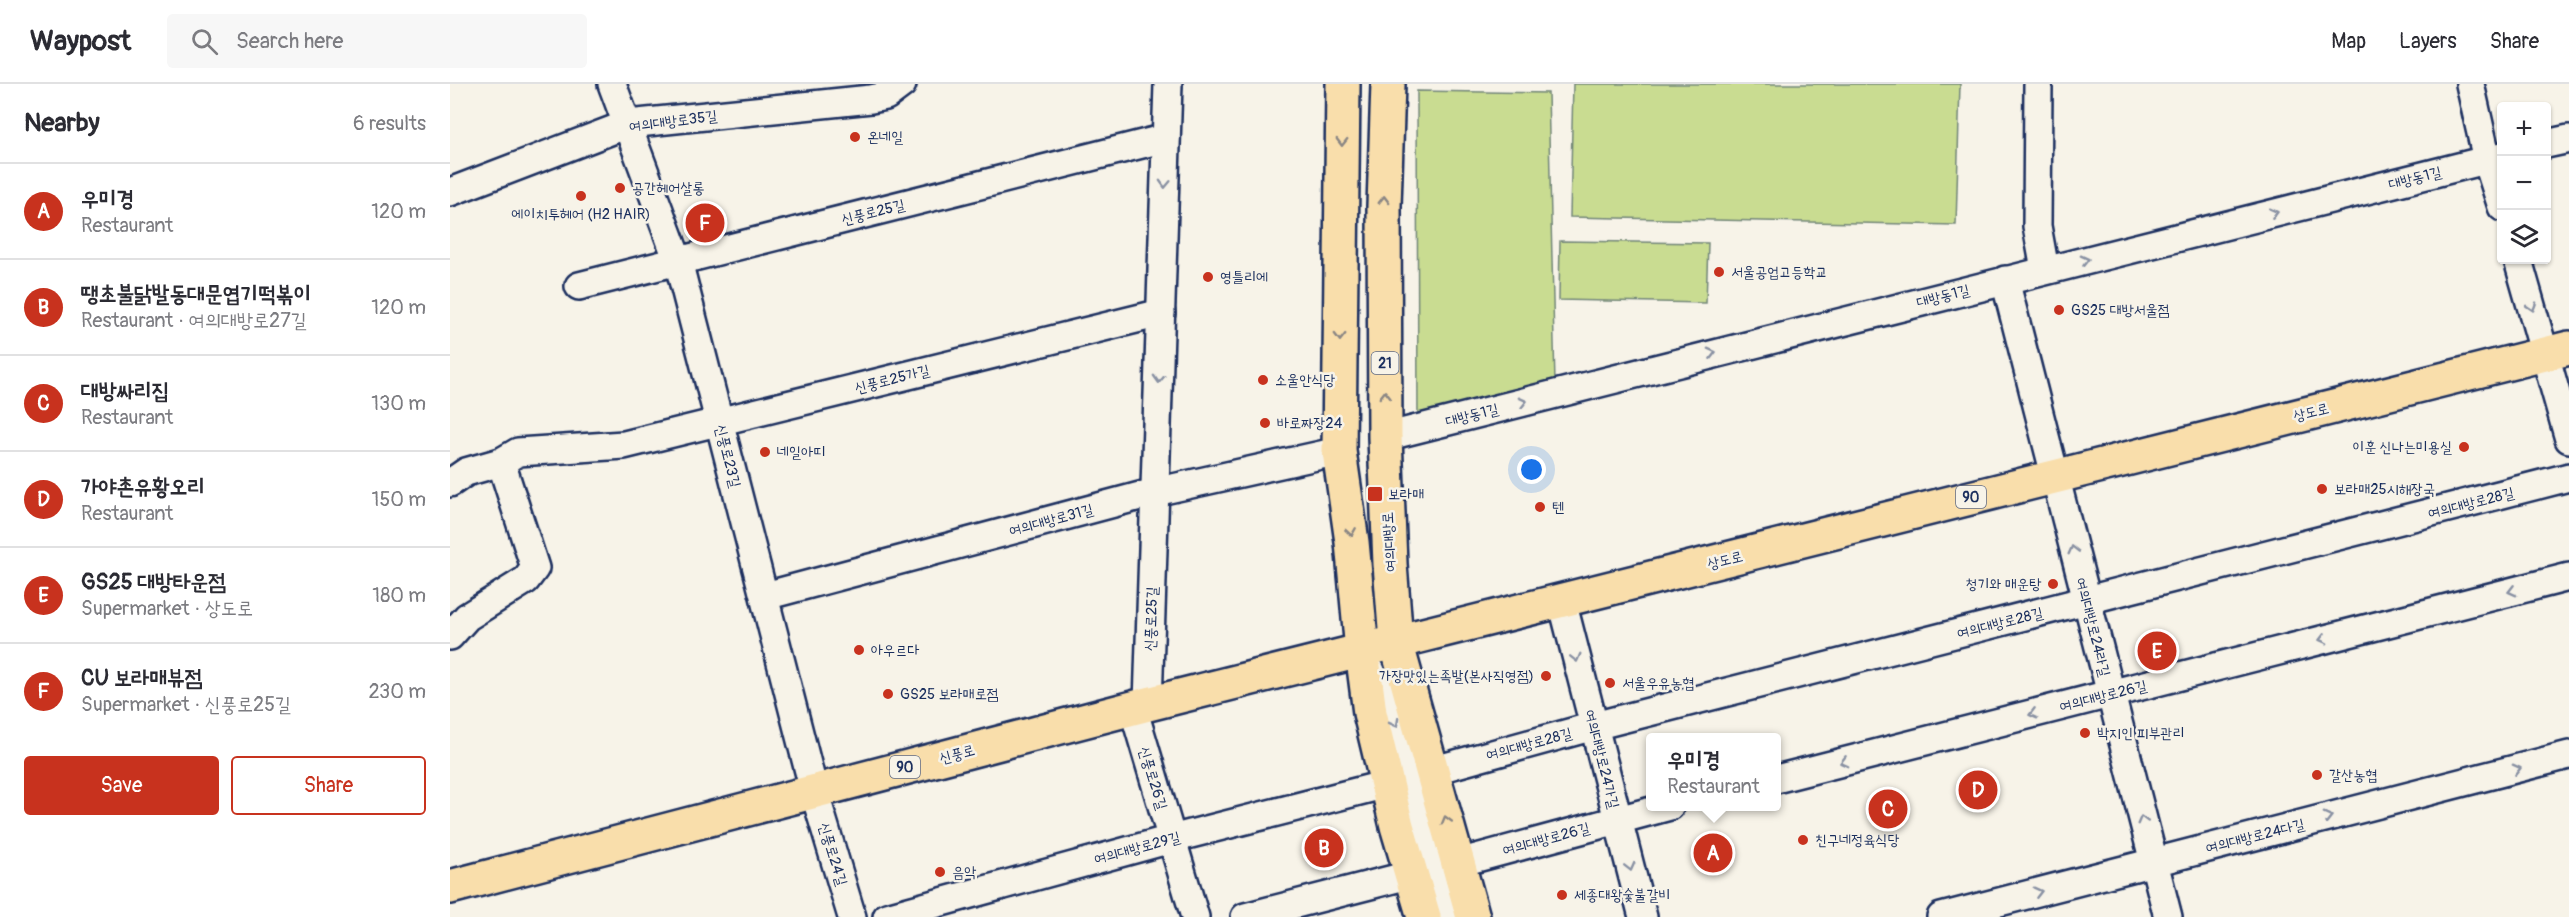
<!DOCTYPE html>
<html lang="en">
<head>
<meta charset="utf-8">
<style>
	:root { --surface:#fff; --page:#f7f7f7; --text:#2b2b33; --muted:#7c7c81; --line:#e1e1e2; --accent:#c8321e }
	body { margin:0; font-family:Pangolin,"Poor Story",sans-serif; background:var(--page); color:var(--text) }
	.controls { position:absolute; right:18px; top:18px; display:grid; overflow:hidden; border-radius:6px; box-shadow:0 2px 4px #0004 }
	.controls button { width:54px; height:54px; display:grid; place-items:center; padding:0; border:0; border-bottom:2px solid var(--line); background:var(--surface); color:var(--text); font:30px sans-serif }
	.you { position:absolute; left:1082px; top:386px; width:21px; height:21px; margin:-15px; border:4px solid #fff; border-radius:50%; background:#1a73e8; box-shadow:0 0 0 9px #1a73e833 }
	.badge { display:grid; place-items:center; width:39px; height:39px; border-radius:50%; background:var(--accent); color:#fff; font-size:20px; font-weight:700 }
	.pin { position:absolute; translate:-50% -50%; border:3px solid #fff; box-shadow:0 2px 6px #0006 }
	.popup { position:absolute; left:1196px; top:649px; width:135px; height:78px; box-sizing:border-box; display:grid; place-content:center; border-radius:6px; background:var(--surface); filter:drop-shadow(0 2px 4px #0005); font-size:20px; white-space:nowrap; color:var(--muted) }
	.popup b { font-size:22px; color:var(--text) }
	.popup::after { content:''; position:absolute; left:50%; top:100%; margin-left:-12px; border:12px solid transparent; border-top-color:var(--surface) }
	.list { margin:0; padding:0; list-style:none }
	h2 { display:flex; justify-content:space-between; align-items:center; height:78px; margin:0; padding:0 24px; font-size:26px }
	h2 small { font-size:20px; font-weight:400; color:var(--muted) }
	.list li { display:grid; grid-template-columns:39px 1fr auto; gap:18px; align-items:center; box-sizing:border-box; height:96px; padding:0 24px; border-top:2px solid var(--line) }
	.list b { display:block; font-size:22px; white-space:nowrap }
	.list p { margin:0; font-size:20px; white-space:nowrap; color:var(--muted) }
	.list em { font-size:20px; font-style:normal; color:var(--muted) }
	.actions { display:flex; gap:12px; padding:18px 24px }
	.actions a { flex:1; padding:14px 0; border:2px solid var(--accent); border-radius:6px; text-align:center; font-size:21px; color:var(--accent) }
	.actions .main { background:var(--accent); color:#fff }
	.icon { flex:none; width:33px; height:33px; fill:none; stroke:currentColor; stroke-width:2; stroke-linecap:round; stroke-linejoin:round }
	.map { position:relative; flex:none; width:2119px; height:833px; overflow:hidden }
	header { display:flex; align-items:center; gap:36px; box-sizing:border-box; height:84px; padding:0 30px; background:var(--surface); border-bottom:2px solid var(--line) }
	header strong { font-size:28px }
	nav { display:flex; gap:33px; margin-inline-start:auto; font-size:21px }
	.search { width:420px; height:54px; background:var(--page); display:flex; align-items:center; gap:15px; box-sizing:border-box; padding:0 21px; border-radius:6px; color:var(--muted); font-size:22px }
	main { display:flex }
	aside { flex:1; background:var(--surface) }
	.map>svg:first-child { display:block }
</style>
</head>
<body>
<header>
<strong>Waypost</strong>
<div class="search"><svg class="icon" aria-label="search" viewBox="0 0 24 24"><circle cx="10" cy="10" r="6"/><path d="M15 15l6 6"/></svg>Search here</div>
<nav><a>Map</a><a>Layers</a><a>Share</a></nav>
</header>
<main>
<aside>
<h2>Nearby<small>6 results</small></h2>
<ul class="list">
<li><span class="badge">A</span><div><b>우미경</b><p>Restaurant</p></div><em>120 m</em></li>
<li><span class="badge">B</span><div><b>땡초불닭발동대문엽기떡볶이</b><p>Restaurant · 여의대방로27길</p></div><em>120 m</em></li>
<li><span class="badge">C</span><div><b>대방싸리집</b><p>Restaurant</p></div><em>130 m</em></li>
<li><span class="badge">D</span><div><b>가야촌유황오리</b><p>Restaurant</p></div><em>150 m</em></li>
<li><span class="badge">E</span><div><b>GS25 대방타운점</b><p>Supermarket · 상도로</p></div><em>180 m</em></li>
<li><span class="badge">F</span><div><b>CU 보라매뷰점</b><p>Supermarket · 신풍로25길</p></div><em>230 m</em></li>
</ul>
<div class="actions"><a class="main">Save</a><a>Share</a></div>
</aside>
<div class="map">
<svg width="2119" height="833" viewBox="0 0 2119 833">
	<rect width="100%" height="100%" fill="#f7f3e8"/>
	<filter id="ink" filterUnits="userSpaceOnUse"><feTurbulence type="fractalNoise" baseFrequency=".0167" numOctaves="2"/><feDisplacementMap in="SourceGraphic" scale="12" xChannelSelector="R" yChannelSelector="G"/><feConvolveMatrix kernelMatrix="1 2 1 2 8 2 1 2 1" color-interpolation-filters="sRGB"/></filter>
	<g filter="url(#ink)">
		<g fill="#c9dc91" stroke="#728678" stroke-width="1.5">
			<path d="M1123,0h387l-4,141 -386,-8z"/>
			<path d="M967,7l131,2 7,291 -137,37z"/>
			<path d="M1110,157l148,2 -2,60 -147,-3z"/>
		</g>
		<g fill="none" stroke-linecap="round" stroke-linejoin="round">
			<defs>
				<g id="minor">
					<path d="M162,0l66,177 136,530 38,126"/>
					<path d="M1588,0l-1,142 8,44"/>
					<path d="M2020,0l17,76 15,47"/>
					<path d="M2096,60l23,-5"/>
					<path d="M0,108l178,-68 243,-25 15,-3 16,-12"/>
					<path d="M2068,176l51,179"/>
					<path d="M1555,196l163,637"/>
					<path d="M129,202l587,-148"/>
					<path d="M935,353l1117,-281"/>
					<path d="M0,399l16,-11 35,-10 17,-10 106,-7 537,-132"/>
					<path d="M315,512l390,-104 184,-41"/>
					<path d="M1112,517l81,316"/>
					<path d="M0,552l17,-19 59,-37 9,-12 -34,-106"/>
					<path d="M921,587l34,75 41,171"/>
					<path d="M698,620l20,-620"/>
					<path d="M683,624l62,209"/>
					<path d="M981,687l163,-45 975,-249"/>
					<path d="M1326,695l793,-202"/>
					<path d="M1008,779l212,-57"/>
					<path d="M437,833l284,-78 216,-55"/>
					<path d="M795,833l168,-43"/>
					<path d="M1491,833l628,-162"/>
				</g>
				<g id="major">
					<path d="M893,0l-4,367 13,91 10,109 8,62 27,113 27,91"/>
					<path d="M938,0l-4,122 1,231 5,127 6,78 77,275"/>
					<path d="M0,803l698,-183 1421,-356"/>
				</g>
			</defs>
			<use href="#minor" stroke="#1b2f5e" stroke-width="32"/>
			<use href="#major" stroke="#1b2f5e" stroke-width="38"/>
			<use href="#minor" stroke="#f7f3e8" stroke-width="27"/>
			<use href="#major" stroke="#f9deab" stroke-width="33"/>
		</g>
		<defs><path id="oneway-chevron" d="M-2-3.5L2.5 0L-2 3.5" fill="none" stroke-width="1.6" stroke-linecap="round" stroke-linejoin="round" transform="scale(1.5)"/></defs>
		<g stroke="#8a8684">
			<use href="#oneway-chevron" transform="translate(892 58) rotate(91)"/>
			<use href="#oneway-chevron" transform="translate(934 116) rotate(-89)"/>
			<use href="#oneway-chevron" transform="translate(890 253) rotate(91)"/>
			<use href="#oneway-chevron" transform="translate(935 311) rotate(-90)"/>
			<use href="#oneway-chevron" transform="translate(901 448) rotate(81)"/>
			<use href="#oneway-chevron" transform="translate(996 736) rotate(-106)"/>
		</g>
		<g stroke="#8991a3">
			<use href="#oneway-chevron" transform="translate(715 100) rotate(92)"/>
			<use href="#oneway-chevron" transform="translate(1824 129) rotate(-14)"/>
			<use href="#oneway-chevron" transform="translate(1635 176) rotate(-14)"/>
			<use href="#oneway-chevron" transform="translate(2082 223) rotate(73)"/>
			<use href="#oneway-chevron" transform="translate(1262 269) rotate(-14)"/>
			<use href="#oneway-chevron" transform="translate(709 295) rotate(92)"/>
			<use href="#oneway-chevron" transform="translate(1073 318) rotate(-14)"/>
			<use href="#oneway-chevron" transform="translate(1623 466) rotate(-104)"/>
			<use href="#oneway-chevron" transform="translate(2062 507) rotate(166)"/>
			<use href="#oneway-chevron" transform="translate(1873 555) rotate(166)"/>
			<use href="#oneway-chevron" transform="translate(1126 574) rotate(76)"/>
			<use href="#oneway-chevron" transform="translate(1583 630) rotate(166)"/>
			<use href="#oneway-chevron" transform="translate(945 639) rotate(62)"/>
			<use href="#oneway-chevron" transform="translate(1394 678) rotate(166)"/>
			<use href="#oneway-chevron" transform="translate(2067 685) rotate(-14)"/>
			<use href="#oneway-chevron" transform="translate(1878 733) rotate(-14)"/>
			<use href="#oneway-chevron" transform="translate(1692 736) rotate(-105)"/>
			<use href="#oneway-chevron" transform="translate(1180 783) rotate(76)"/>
			<use href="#oneway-chevron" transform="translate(1588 808) rotate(-14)"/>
		</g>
	</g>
	<g fill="#c8321e" stroke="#f7f3e8" stroke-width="2">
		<circle cx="405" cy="53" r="6"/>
		<circle cx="170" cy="104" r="6"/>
		<circle cx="131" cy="112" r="6"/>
		<circle cx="1269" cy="188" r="6"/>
		<circle cx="758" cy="193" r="6"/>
		<circle cx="1609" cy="226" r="6"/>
		<circle cx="813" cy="296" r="6"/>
		<circle cx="815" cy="339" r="6"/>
		<circle cx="2014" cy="363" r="6"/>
		<circle cx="315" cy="368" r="6"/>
		<circle cx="1872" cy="405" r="6"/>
		<rect x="917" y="402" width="16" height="16" rx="3"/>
		<circle cx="1090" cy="423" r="6"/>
		<circle cx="1603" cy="500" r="6"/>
		<circle cx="409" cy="566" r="6"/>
		<circle cx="1096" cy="592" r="6"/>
		<circle cx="1160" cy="599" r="6"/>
		<circle cx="438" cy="610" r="6"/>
		<circle cx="1635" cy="649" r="6"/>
		<circle cx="1867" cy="691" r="6"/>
		<circle cx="1353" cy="756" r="6"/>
		<circle cx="490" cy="788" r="6"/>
		<circle cx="1112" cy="811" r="6"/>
	</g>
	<g text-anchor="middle" stroke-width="5" stroke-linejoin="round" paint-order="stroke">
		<g fill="#f7f3e8" stroke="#5d6a87" stroke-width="1.5">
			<rect x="921.5" y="268" width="27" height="22" rx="4.5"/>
			<rect x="1506" y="402" width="30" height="22" rx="4.5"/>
			<rect x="440" y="672" width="30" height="22" rx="4.5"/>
		</g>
		<g font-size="14" font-weight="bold" fill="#1b2f5e">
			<text x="935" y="284">21</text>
			<text x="1521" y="418">90</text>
			<text x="455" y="688">90</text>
		</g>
		<g font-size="15" fill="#1b2f5e" stroke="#f7f3e8">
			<text transform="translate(223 37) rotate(-7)" y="5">여의대방로35길</text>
			<text transform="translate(1965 94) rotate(-14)" y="5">대방동1길</text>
			<text transform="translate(423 128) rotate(-14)" y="5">신풍로25길</text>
			<text transform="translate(1493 212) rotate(-14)" y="5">대방동1길</text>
			<text transform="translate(442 295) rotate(-14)" y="5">신풍로25가길</text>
			<text transform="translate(1861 328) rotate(-14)" y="5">상도로</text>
			<text transform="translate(1022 331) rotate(-14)" y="5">대방동1길</text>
			<text transform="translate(278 372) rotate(76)" y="5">신풍로23길</text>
			<text transform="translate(2021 419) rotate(-14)" y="5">여의대방로28길</text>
			<text transform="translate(601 436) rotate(-15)" y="5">여의대방로31길</text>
			<text transform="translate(939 458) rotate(-93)" y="5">여의대방로</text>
			<text transform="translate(1275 476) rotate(-14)" y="5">상도로</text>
			<text transform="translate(701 535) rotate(-88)" y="5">신풍로25길</text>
			<text transform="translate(1550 539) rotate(-14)" y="5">여의대방로28길</text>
			<text transform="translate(1643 543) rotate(76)" y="5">여의대방로24라길</text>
			<text transform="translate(1653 612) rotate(-14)" y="5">여의대방로26길</text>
			<text transform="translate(1079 660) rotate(-15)" y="5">여의대방로28길</text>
			<text transform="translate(507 670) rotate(-15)" y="5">신풍로</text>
			<text transform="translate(1152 675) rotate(76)" y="5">여의대방로24가길</text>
			<text transform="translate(703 694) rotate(73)" y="5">신풍로26길</text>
			<text transform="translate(1805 752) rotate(-14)" y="5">여의대방로24다길</text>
			<text transform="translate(1096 755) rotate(-15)" y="5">여의대방로26길</text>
			<text transform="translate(687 764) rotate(-15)" y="5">여의대방로29길</text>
			<text transform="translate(383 770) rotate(73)" y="5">신풍로24길</text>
		</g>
		<g font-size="15" fill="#1b2f5e" stroke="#f7f3e8" text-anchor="start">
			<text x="417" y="58">온네일</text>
			<text x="182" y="109">공간헤어살롱</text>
			<text x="131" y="135" text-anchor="middle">에이치투헤어 (H2 HAIR)</text>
			<text x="1281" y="193">서울공업고등학교</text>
			<text x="770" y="198">영틀리에</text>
			<text x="1621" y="231">GS25 대방서울점</text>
			<text x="825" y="301">소울안식당</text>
			<text x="827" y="344">바로짜장24</text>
			<text x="2002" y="368" text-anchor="end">이훈 신나는미용실</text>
			<text x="327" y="373">네일아띠</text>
			<text x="1884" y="410">보라매25시해장국</text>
			<text x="938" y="415">보라매</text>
			<text x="1102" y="428">텐</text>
			<text x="1591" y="505" text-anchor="end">청기와 매운탕</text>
			<text x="421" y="571">아우르다</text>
			<text x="1084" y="597" text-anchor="end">가장맛있는족발(본사직영점)</text>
			<text x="1172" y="604">서울우유농협</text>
			<text x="450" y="615">GS25 보라매로점</text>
			<text x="1647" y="654">박지인 피부관리</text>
			<text x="1879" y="696">갈산농협</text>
			<text x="1365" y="761">친구네정육식당</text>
			<text x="502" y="793">음악</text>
			<text x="1124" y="816">세종대왕숯불갈비</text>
		</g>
	</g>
</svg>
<div class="controls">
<button>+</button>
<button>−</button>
<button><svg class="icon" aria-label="layers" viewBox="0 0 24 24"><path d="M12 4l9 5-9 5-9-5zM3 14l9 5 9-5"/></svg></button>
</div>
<div class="you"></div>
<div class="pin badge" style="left:1263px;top:769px">A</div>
<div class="popup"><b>우미경</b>Restaurant</div>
<div class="pin badge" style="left:874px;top:764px">B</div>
<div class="pin badge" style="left:1438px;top:725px">C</div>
<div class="pin badge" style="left:1528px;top:706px">D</div>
<div class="pin badge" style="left:1707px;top:567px">E</div>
<div class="pin badge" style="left:255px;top:139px">F</div>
</div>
</main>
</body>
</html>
